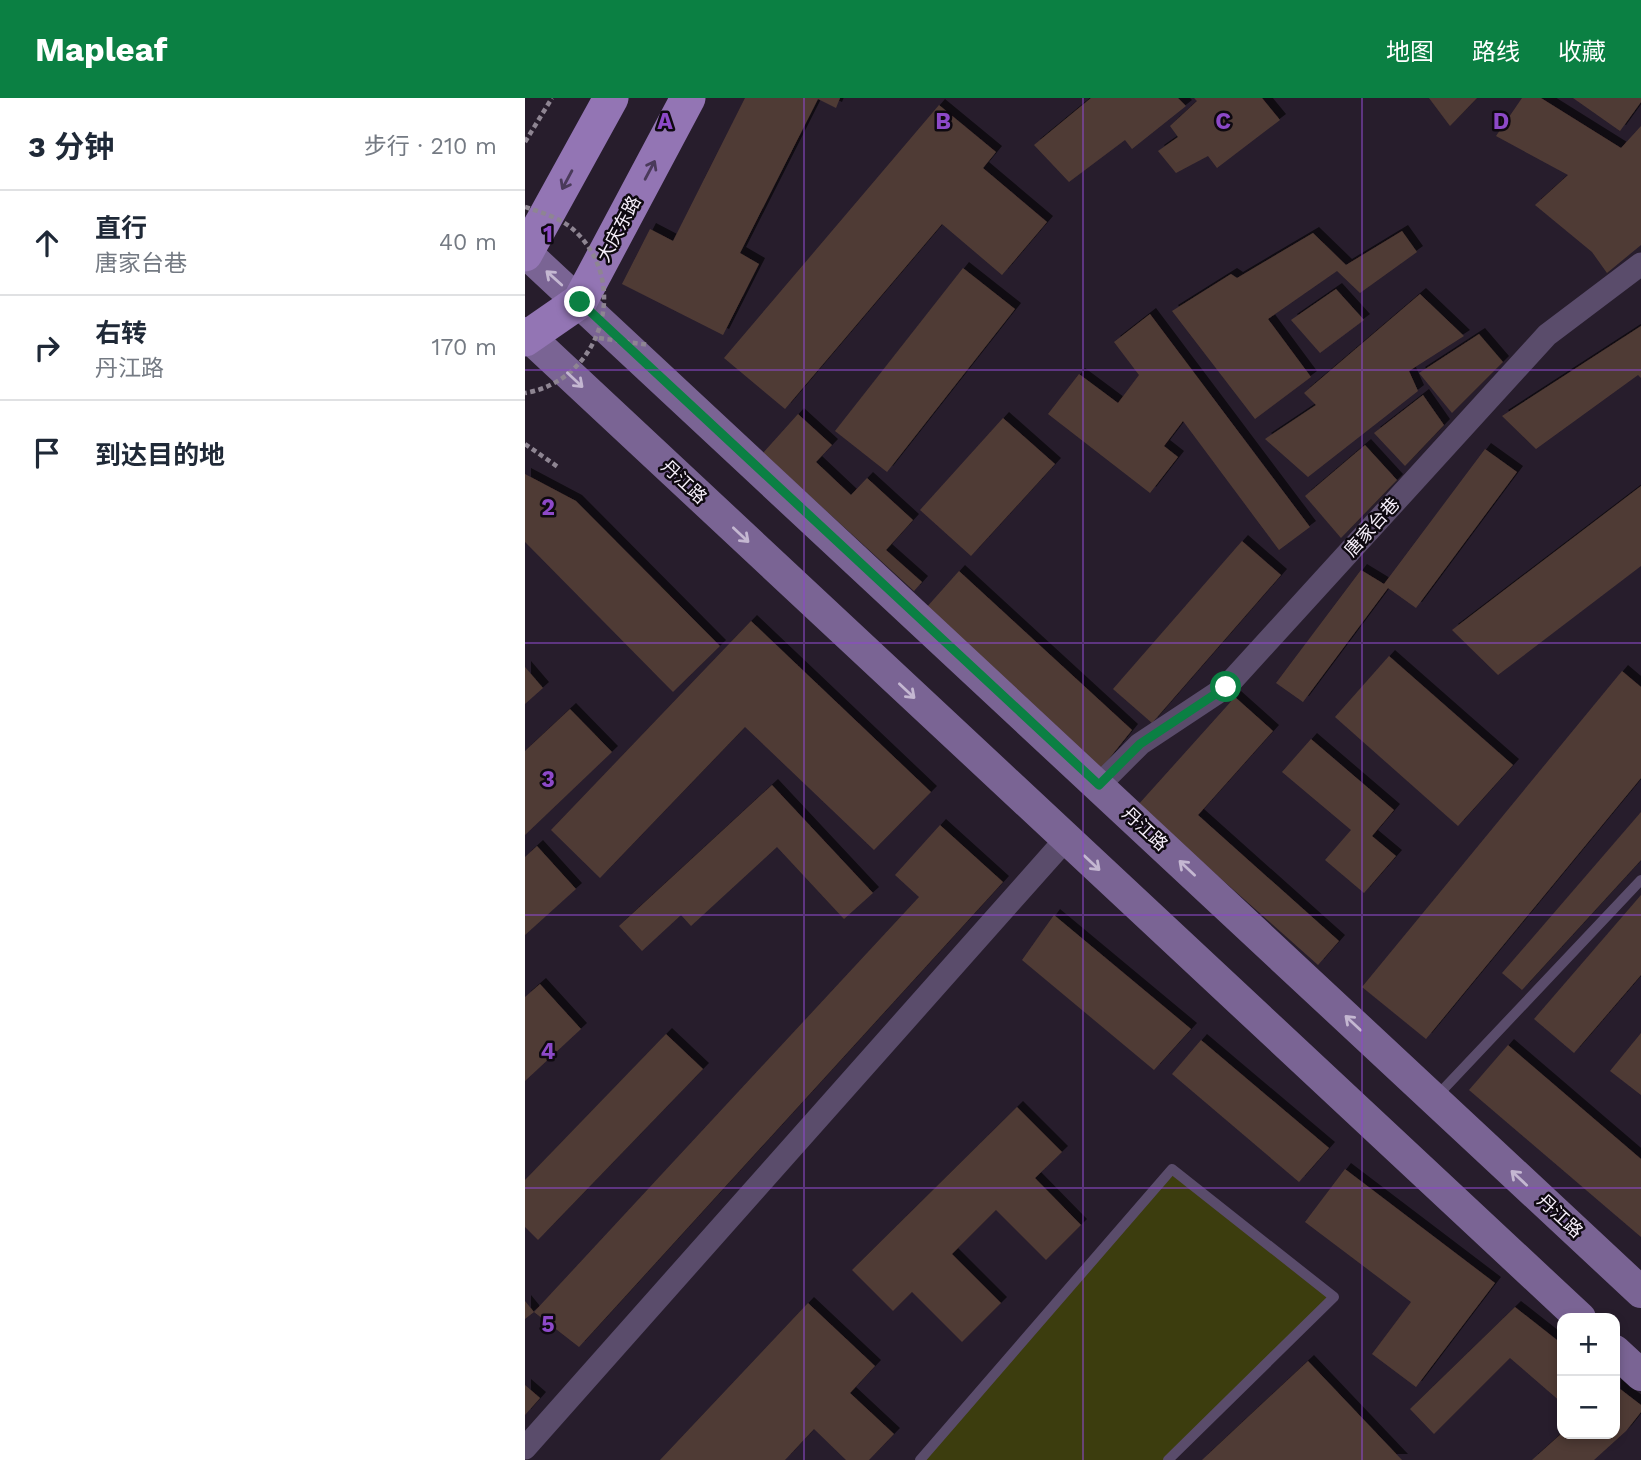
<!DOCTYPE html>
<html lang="zh">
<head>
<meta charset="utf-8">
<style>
	:root { --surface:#fff; --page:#f6f6f7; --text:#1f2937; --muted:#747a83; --line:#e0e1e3; --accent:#0b8043 }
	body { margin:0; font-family:"Work Sans","Noto Sans SC",sans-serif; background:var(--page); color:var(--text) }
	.controls { position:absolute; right:21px; bottom:21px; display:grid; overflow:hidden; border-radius:14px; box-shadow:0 4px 10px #0003 }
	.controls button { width:63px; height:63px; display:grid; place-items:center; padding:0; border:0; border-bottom:2px solid var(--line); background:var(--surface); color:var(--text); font:35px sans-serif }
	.stop { position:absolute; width:21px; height:21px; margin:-16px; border:5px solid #0b8043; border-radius:50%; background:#fff }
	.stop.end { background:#0b8043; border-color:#fff; box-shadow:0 2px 7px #0008 }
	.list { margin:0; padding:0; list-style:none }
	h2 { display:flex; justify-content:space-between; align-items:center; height:91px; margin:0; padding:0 28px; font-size:30px }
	h2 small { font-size:23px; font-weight:400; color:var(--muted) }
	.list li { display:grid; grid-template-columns:46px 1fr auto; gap:21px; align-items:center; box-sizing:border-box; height:105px; padding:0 28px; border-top:2px solid var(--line) }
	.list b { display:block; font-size:26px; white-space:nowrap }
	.list p { margin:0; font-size:23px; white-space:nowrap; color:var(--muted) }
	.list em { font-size:23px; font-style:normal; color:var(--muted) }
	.icon { flex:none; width:38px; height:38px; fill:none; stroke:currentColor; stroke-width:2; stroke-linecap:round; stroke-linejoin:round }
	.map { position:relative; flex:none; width:1116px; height:1362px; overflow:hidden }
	header { display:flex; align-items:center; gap:42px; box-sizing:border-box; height:98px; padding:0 35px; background:var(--accent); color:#fff }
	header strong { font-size:33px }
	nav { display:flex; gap:38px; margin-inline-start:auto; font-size:24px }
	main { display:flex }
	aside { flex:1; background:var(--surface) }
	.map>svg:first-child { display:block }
</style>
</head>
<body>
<header>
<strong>Mapleaf</strong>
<nav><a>地图</a><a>路线</a><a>收藏</a></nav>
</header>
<main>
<aside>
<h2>3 分钟<small>步行 · 210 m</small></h2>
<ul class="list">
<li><svg class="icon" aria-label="ahead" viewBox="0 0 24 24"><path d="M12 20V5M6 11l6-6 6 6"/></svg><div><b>直行</b><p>唐家台巷</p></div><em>40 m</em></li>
<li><svg class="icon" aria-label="right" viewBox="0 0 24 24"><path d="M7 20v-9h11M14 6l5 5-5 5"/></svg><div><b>右转</b><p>丹江路</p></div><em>170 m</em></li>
<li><svg class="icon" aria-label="arrive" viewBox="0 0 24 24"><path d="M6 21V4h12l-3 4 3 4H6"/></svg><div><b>到达目的地</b></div></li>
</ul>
</aside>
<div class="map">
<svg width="1116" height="1362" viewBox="0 0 1116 1362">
	<defs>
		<filter id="shadow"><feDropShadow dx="6" dy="-6" stdDeviation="0" flood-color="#0009"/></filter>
	</defs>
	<rect width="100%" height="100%" fill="#271d2c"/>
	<path fill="#3c3d0e" d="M647,1071l162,128 -166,163h-248z"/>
	<g fill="#503b35" filter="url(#shadow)">
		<path d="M220,0h95l-4,10 -18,-9 -78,154 19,11 -36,71 -101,-51 28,-55 23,12z"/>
		<path d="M566,0h87l8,8 -54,43 -7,-9 -56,42 -35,-37z"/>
		<path d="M669,0h68l18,22 -63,48 -9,-12 -32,17 -18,-22 20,-14 -8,-11 27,-25z"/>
		<path d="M904,0h48l-27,28z"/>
		<path d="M997,0h19l80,50 20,-22v119l-34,28 -15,-21 -57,-47 33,-30 -72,-39z"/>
		<path d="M1048,0h68v4l-21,29z"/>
		<path d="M414,7l57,47 -13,16 64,54 -45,53 -60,-51 -157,185 -61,-51z"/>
		<path d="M877,133l15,21 -57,41 -23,-22 -69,48 43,58 -56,42 -83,-108 59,-37 6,4 76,-45 33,32z"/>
		<path d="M438,170l52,41 -128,163 -52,-41z"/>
		<path d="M811,191l28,31 -44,33 -29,-33z"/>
		<path d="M895,196l44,42 -55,35 9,20 -110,86 -43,-38 51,-34 -12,-12z"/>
		<path d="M625,216l160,213 -31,23 -96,-129 -19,25 14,11 -28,36 -102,-79 31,-40 39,29 21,-28 -25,-33z"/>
		<path d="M1116,228v52l-3,-3 -102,74 -34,-33z"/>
		<path d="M954,236l24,28 -51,51 -33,-40z"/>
		<path d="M898,297l21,30 -39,41 -31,-33z"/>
		<path d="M273,316l34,31 -16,17 35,33 16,-17 46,42 -27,30 36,32 -8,9 -151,-138z"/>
		<path d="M478,320l52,46 -84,92 -51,-46z"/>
		<path d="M840,347l32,35 -56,58 -36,-42z"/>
		<path d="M960,351l32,23 -101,136 -28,-20 -85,114 -27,-19 85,-113 23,14z"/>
		<path d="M0,376l51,27 144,145 -47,46 -148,-150z"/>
		<path d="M1116,388v80l-143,109 -46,-45z"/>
		<path d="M717,443l39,34 -129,148 -39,-34z"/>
		<path d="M434,473l173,159 -32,40 -174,-162z"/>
		<path d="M226,523l180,171 -57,58 -129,-123 -145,151 -49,-48z"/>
		<path d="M864,558l124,109 -55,61 -123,-109z"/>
		<path d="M0,569l18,21 -18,16z"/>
		<path d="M1097,573l19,16v91l-215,261 -64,-52z"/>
		<path d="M710,599l38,34 -75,84 141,126 -21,24 -180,-160z"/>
		<path d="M45,611l42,43 -87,83v-84z"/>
		<path d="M786,641l83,71 -22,26 24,20 -32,37 -39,-33 26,-30 -69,-58z"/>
		<path d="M247,687l101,108 -29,26 -67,-72 -86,79 -10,-11 -39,36 -23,-25z"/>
		<path d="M1116,714v48l-119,130 -20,-17z"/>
		<path d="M415,727l63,57 -424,465 -45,-35 -9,7v-18l9,11 385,-415 -24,-22z"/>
		<path d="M12,748l39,43 -51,46v-78z"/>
		<path d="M1116,797v80l-67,78 -40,-34z"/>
		<path d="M529,817l137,114 -37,41 -132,-110z"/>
		<path d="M15,886l41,45 -56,52v-84z"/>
		<path d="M1116,935v62l-31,-24z"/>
		<path d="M141,936l37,35 -165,171 -13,-13v-47z"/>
		<path d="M676,942l128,108 -30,34 -127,-108z"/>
		<path d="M983,947l133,114v78l-172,-147z"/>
		<path d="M492,1009l45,45 -27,26 46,47 -35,35 -50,-50 -44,44 49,49 -39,39 -50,-50 -19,19 -41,-41z"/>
		<path d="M820,1071l150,114 -79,104 -44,-33 39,-52 -106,-80z"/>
		<path d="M283,1205l67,63 -25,27 44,41 -25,26h-23l-32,-31 -29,31h-125z"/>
		<path d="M990,1209l47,37v59l-52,-45 -76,76 -24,-25z"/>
		<path d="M783,1263l94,99h-200z"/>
		<path d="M0,1287l15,13 -15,17z"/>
		<path d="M1090,1287l26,20v7l-15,19 -32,29h-62l29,-26h54z"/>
	</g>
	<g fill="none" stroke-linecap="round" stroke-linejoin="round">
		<g stroke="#8e8592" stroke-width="4.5" stroke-dasharray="5 3.5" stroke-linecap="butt">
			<path d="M0,44l27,-44"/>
			<path d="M0,346l33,23"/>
		</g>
		<g stroke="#5a4c6b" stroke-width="10">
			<path d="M911,999l205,-217"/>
			<path d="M395,1362l252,-291 162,128 -166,163"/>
		</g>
		<g stroke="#5a4c6b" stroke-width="23">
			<path d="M574,687l41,-41 86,-57 321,-352 94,-71"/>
			<path d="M0,1350l541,-609"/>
		</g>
		<g stroke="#7a6494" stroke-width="32">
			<path d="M0,154l1116,1040"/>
			<path d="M0,235l1055,985"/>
			<path d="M1090,1253l26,24"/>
		</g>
		<g stroke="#9375b4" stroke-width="35">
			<path d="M0,156l86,-156"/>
			<path d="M0,241l55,-38 108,-203"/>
		</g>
		<g stroke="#8e8592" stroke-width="4.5" stroke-dasharray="5 3.5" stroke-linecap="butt">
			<path d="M0,109c19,6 39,12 53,27 53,55 20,147 -53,159"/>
			<path d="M74,240l50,7"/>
		</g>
	</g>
	<defs><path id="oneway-shaft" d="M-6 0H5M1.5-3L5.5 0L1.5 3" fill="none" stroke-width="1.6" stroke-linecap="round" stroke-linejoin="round" transform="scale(1.75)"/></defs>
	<g stroke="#4a3a5a">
		<use href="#oneway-shaft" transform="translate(125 72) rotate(-62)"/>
		<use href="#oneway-shaft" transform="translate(42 82) rotate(118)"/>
	</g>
	<g stroke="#c4b7d1">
		<use href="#oneway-shaft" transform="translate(29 180) rotate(-138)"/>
		<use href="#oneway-shaft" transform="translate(50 282) rotate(43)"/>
		<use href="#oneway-shaft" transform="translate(216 437) rotate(43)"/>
		<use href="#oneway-shaft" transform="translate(382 593) rotate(43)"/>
		<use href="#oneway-shaft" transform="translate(567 765) rotate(43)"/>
		<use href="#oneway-shaft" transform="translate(662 770) rotate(-137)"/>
		<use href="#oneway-shaft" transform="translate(828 925) rotate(-137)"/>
		<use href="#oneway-shaft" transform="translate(994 1080) rotate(-137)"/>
	</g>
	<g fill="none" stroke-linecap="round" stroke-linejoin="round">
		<path stroke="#0b8043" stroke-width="9" d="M55,204l519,483 41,-41 86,-57"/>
	</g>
	<path fill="none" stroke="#8d49c8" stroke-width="2" stroke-opacity="0.55" d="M279,0v1362M558,0v1362M837,0v1362M0,272h1116M0,545h1116M0,817h1116M0,1090h1116"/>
	<g text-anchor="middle" stroke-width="5" stroke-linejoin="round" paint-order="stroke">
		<g font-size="18" fill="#f6effa" stroke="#0e0910">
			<text transform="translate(94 131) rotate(-62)" y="6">大庆东路</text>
			<text transform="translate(159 384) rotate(43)" y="6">丹江路</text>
			<text transform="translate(847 429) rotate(-48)" y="6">唐家台巷</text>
			<text transform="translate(620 731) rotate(43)" y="6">丹江路</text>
			<text transform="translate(1035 1118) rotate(43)" y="6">丹江路</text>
		</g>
	</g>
	<g font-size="23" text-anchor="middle" font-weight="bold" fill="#8d49c8" stroke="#0e0910" stroke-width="5" stroke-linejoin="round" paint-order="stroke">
		<text x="140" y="31">A</text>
		<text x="418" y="31">B</text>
		<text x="698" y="31">C</text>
		<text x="976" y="31">D</text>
		<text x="23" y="144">1</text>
		<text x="23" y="417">2</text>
		<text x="23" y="689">3</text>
		<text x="23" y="961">4</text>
		<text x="23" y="1234">5</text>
	</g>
</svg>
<div class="controls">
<button>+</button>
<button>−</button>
</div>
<div class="stop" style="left:701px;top:589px"></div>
<div class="stop end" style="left:55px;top:204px"></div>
</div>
</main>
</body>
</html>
